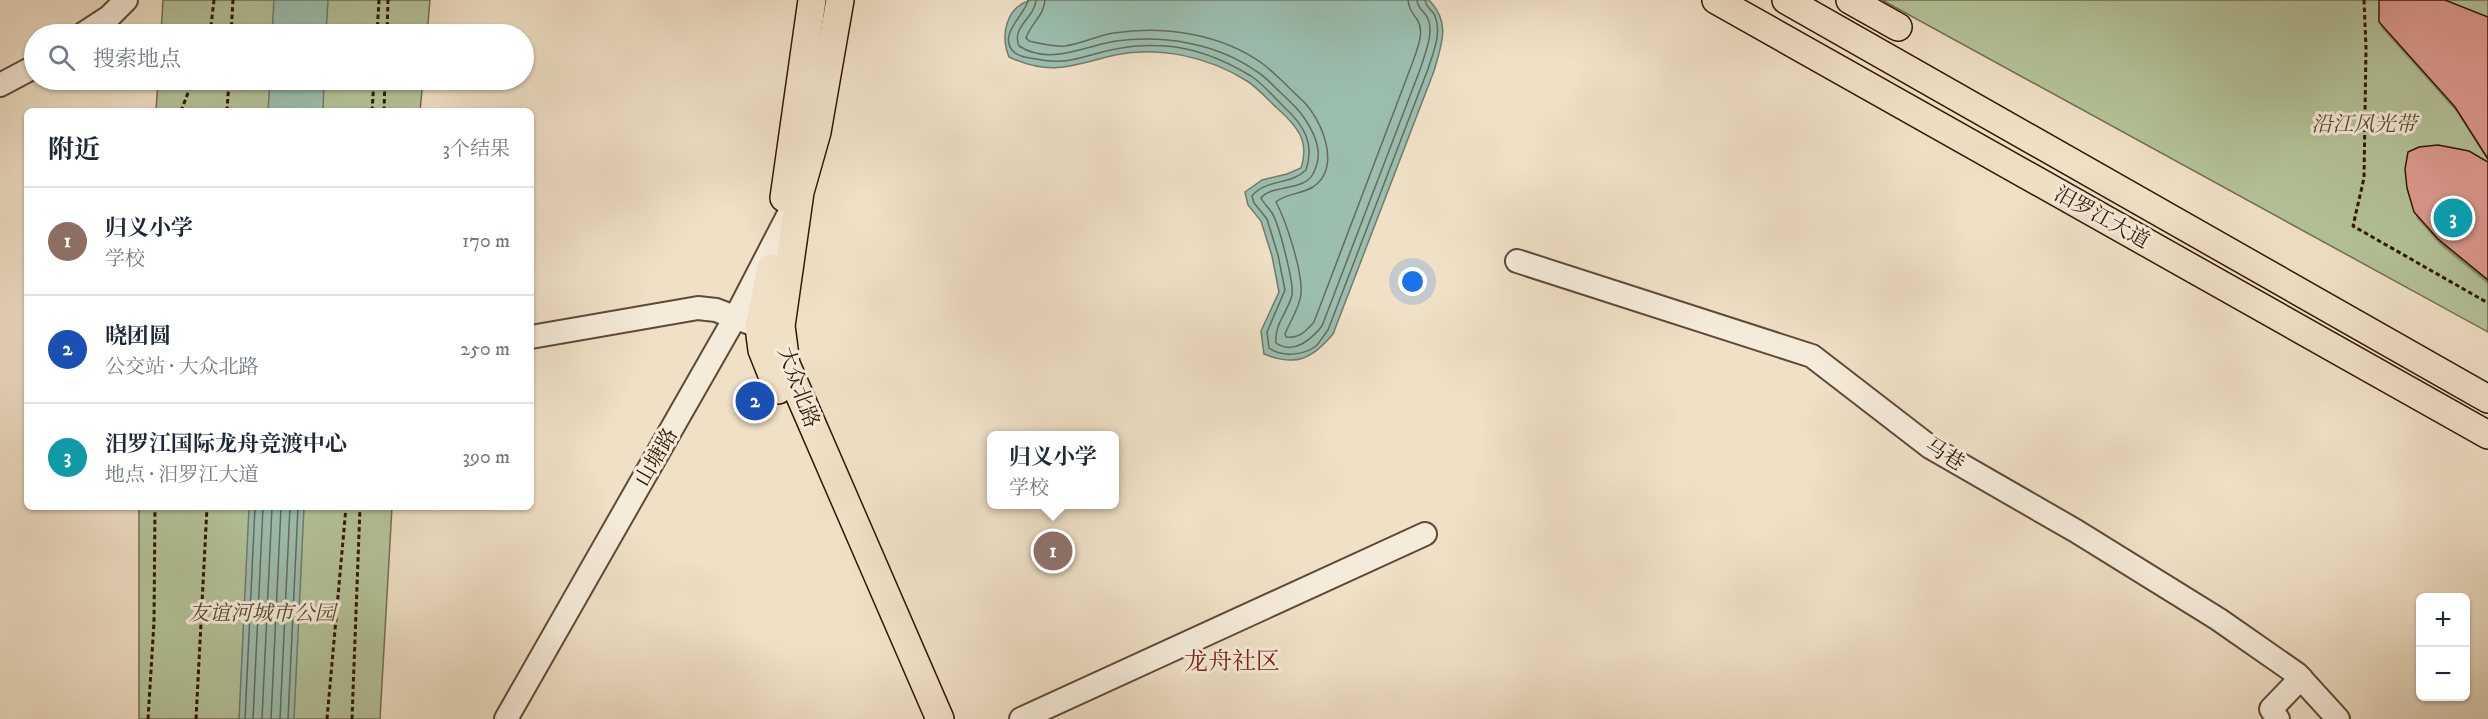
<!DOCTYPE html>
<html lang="zh">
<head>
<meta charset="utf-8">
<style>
	:root { --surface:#fff; --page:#f6f6f7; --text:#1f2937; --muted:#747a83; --line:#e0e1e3; --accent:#0f766e }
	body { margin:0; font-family:"IM FELL DW Pica","Noto Serif SC",serif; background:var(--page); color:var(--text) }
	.controls { position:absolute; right:18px; bottom:18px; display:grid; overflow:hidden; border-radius:9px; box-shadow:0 2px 4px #0004 }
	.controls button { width:54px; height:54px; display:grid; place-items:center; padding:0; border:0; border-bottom:2px solid var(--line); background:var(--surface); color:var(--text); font:30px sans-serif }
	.you { position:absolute; left:1413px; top:282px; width:21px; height:21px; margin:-15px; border:4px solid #fff; border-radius:50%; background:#1a73e8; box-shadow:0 0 0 9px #1a73e833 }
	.badge { display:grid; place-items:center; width:39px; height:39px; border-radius:50%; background:var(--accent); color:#fff; font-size:20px; font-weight:700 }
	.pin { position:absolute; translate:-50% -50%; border:3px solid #fff; box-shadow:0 2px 6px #0006 }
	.popup { position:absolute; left:987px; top:431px; width:132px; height:78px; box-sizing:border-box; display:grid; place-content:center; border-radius:9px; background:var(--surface); filter:drop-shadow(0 2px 4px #0005); font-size:20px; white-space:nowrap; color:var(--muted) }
	.popup b { font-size:22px; color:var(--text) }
	.popup::after { content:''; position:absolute; left:50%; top:100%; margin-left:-12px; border:12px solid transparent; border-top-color:var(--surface) }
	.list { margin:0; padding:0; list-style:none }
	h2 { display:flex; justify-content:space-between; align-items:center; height:78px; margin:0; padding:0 24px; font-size:26px }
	h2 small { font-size:20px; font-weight:400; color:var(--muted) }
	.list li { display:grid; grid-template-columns:39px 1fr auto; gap:18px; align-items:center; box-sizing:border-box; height:108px; padding:0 24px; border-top:2px solid var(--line) }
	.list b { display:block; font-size:22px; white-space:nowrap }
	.list p { margin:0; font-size:20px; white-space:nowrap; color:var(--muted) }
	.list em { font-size:20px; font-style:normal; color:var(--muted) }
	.icon { flex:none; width:33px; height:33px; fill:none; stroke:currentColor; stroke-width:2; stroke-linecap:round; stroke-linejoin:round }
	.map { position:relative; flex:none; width:2488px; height:719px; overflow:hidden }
	.search { position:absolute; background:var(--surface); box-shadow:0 2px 4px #0004; left:24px; top:24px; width:510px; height:66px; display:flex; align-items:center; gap:15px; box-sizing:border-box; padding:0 21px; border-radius:33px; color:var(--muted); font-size:22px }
	.panel { position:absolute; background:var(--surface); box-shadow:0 2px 4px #0004; left:24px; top:108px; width:510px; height:402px; border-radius:9px }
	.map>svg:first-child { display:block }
</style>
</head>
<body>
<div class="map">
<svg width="2488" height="719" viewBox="0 0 2488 719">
	<defs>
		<filter id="shadow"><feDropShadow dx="3.5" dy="6" stdDeviation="0" flood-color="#0004"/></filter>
	</defs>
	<rect width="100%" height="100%" fill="#efe0c6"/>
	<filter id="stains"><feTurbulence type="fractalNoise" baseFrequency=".00333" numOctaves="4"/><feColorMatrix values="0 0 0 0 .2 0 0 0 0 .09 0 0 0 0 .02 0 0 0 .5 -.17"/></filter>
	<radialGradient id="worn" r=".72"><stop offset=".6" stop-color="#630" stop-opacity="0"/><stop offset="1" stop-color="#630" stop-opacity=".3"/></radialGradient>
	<g fill="#b4c399" stroke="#726e4f" stroke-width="1.5">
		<path d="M163,0h267l-3,34h-266z"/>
		<path d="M1882,0h606v332z"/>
		<path d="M158,80h265l-3,31h-264z"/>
		<path d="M139,507h253l-12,212h-241z"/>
	</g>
	<g fill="#9bbeaf" stroke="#717c6b" stroke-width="1.5">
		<path d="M274,0h54l-2,34h-54z"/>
		<path d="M1031,0h398c22,23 13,43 5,71l-101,263c-21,25 -37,33 -69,20l-3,-23 18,-39 -7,-36 -11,-35 -13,-16 -3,-13 17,-12 25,-6 14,-6c9,-27 -4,-42 -23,-59 -10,-9 -20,-21 -31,-28 -38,-24 -87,-35 -132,-26 -42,10 -63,22 -106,2 -9,-22 -3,-50 22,-57z"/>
		<path d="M270,80h54l-1,31h-55z"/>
		<path d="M249,507h55l-10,212h-55z"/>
	</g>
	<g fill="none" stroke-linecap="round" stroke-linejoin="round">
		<g stroke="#666b5a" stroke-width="1.5">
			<path d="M1028,0c-1,13 -32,35 -14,52 5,5 15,6 22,7 35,7 47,-4 80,-10 14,-3 34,-4 50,-3 29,2 60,15 85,30 12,8 23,21 33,31 20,18 31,37 22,63 -15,15 -41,9 -54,26l2,7 13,16 11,36 7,35 -18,42 2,16c12,9 34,8 47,-2 4,-4 8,-11 12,-16l100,-261c5,-16 14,-36 7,-53 -3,-7 -9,-8 -10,-16"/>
			<path d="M1036,0c-1,18 -25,26 -17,46 31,20 65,0 97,-5 48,-6 100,2 140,30 9,5 16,14 24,21 9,9 18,16 25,27 11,17 19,35 8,55 -10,18 -41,10 -52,24 3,6 8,10 11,15 7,11 22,70 20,82 -4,17 -18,29 -16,48 17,12 35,-3 46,-17l99,-259c4,-14 14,-36 6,-50 -4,-7 -9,-8 -10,-17"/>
			<path d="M1045,0c-1,16 -14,23 -19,38l3,3c12,3 24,6 36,5 17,-2 33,-11 49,-13 49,-8 108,1 149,31 14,11 27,25 40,37 19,19 39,66 10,86 -11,7 -29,7 -37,15 10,19 27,70 25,92 -1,13 -11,27 -16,40l1,3c13,2 20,-6 28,-15l98,-258c4,-12 13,-31 6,-43 -5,-8 -9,-11 -10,-21"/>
			<path d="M245,719l10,-212"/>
			<path d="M253,719l10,-212"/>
			<path d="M262,719l10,-212"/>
			<path d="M271,719l10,-212"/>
			<path d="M280,719l10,-212"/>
			<path d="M288,719l10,-212"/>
		</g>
	</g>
	<g fill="#de9b91" stroke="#311805" stroke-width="1.5" filter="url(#shadow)">
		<path d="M2379,0h66l43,17v142l-33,-52 -76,-85z"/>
		<path d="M2438,145l31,6 19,11v118l-50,-41 -24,-27 -7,-24 -2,-19 3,-17 11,-5z"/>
	</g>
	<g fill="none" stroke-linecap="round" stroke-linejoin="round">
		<defs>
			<g id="minor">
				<path d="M83,34l26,-17 17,-17"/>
				<path d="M0,85l34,-18"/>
				<path d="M1517,261l295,95 118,91 146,84 142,88 79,55 41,45"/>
				<path d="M531,337l167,-29 18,2 34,13"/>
				<path d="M506,719l230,-403 59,-114"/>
				<path d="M1021,719l404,-185"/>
				<path d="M2278,719l-7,-10 30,-31"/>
			</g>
			<g id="major">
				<path d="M840,0l-23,132 -17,60 -19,134 5,38 154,355"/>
				<path d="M1716,0l772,435"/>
				<path d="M1786,0l702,399"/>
				<path d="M1850,0l48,27"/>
				<path d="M784,198l28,-198"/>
				<path d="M771,268l-12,59 3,23 16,40"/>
			</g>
		</defs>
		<use href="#minor" stroke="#604a35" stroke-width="26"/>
		<use href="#major" stroke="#311805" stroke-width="30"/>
		<g stroke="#311805" stroke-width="3" stroke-dasharray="4.5 3" stroke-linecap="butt">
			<path d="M2364,0l2,48 -2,130 -11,48 135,77"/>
			<path d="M210,34l4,-34"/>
			<path d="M231,34l2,-34"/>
			<path d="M377,34l2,-34"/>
			<path d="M387,34l1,-34"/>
			<path d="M181,111l12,-31"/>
			<path d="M227,111l2,-31"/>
			<path d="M372,111l2,-31"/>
			<path d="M384,111l1,-31"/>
			<path d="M148,719l6,-97 1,-115"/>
			<path d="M196,719l11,-212"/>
			<path d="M327,719l19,-212"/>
			<path d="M352,719l8,-212"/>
		</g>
		<use href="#minor" stroke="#f5ebda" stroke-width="22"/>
		<use href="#major" stroke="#efe0c6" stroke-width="27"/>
	</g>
	<g text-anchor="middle" stroke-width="6" stroke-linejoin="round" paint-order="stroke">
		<g font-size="21" font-style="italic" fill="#584b31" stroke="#f5ebda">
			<text x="2364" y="131">沿江风光带</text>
			<text x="262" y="620">友谊河城市公园</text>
		</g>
		<g font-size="21" fill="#311805" stroke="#f5ebda">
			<text transform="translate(2102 217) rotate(29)" y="7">汨罗江大道</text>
			<text transform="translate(799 387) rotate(70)" y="7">大众北路</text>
			<text transform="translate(1945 454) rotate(32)" y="7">马巷</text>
			<text transform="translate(656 457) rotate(-60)" y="7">山塘路</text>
		</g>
		<g font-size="24" fill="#7a1f14" stroke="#f5ebda">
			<text x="1232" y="669">龙舟社区</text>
		</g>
	</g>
	<rect width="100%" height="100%" filter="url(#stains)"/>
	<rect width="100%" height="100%" fill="url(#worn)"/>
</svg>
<div class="controls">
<button>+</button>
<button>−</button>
</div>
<div class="you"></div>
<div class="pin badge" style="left:1053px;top:551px;background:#8d6e63">1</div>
<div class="popup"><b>归义小学</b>学校</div>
<div class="pin badge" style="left:755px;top:401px;background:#1a4fb4">2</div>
<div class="pin badge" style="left:2453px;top:218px;background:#0f9aa8">3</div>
<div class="search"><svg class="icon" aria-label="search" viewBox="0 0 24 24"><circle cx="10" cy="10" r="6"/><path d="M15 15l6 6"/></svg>搜索地点</div>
<section class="panel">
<h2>附近<small>3个结果</small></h2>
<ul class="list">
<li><span class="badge" style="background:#8d6e63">1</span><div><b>归义小学</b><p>学校</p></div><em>170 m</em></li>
<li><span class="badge" style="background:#1a4fb4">2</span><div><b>晓团圆</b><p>公交站 · 大众北路</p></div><em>250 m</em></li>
<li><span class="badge" style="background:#0f9aa8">3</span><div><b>汨罗江国际龙舟竞渡中心</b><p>地点 · 汨罗江大道</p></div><em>390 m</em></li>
</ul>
</section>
</div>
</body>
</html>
